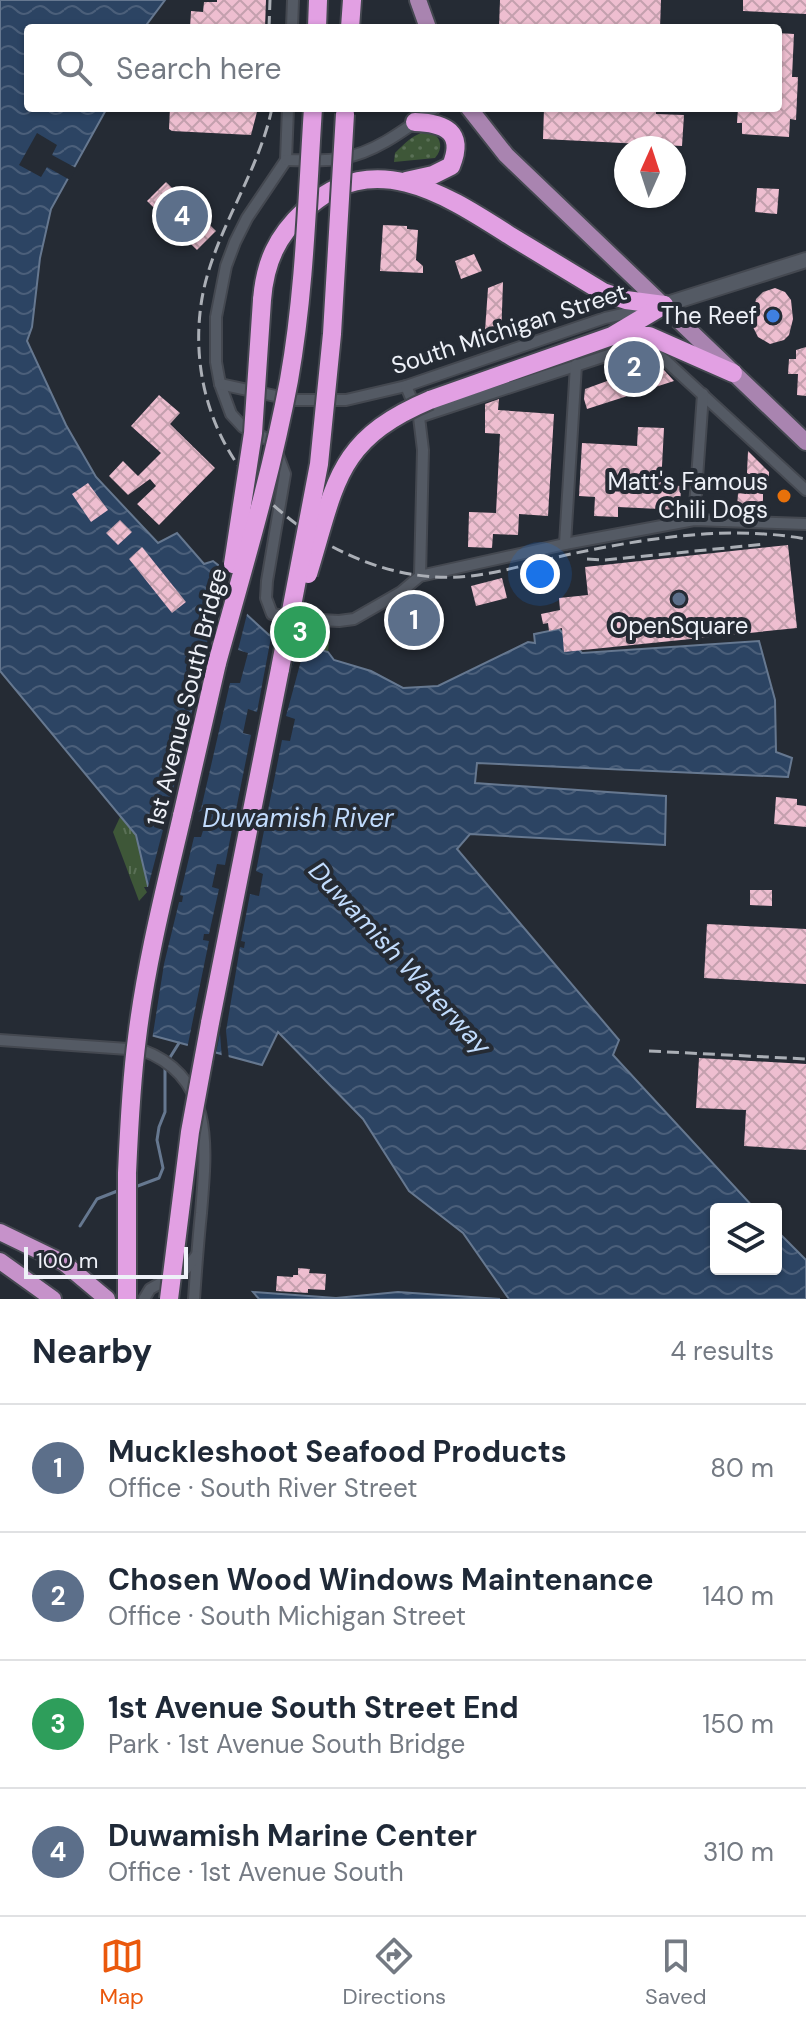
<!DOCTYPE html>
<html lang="en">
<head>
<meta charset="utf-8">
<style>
	:root { --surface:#fff; --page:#f6f6f7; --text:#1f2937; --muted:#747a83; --line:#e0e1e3; --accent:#ea580c }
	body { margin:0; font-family:"DM Sans",sans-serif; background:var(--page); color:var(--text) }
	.controls { position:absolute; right:24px; bottom:24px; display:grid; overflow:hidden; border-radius:8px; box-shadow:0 2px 6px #0004 }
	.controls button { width:72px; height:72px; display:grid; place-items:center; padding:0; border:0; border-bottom:2px solid var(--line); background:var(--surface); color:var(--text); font:40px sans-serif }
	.compass { position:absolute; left:614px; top:136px; width:72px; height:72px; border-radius:50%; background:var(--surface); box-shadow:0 2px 6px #0004; rotate:3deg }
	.scale { position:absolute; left:24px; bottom:20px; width:164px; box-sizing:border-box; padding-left:8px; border:4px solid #eef1f8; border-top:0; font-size:22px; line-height:28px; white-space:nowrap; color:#eef1f8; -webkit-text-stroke:6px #252b34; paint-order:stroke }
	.you { position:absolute; left:540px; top:574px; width:28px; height:28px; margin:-20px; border:6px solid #fff; border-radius:50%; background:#1a73e8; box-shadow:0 0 0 12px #1a73e833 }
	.badge { display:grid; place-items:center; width:52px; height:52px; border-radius:50%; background:var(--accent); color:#fff; font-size:26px; font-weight:700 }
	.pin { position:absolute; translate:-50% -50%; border:4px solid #fff; box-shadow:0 2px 8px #0006 }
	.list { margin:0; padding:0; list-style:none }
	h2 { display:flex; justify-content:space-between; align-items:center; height:104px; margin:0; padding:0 32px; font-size:34px }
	h2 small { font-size:26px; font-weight:400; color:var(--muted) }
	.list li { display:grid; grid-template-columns:52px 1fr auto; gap:24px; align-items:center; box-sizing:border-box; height:128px; padding:0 32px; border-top:2px solid var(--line) }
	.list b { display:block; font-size:30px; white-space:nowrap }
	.list p { margin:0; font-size:26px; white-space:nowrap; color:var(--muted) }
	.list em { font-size:26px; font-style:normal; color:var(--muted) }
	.icon { flex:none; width:44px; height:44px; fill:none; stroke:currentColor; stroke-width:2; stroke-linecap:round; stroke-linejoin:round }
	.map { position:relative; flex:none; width:806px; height:1299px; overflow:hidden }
	.search { position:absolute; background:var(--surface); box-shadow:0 2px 6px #0004; left:24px; right:24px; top:24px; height:88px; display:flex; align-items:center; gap:20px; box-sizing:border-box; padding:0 28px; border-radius:8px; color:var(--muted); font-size:30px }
	.sheet { height:616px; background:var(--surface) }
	nav { display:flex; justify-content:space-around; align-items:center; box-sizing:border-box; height:112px; border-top:2px solid var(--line); background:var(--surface); font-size:22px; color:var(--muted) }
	nav a { display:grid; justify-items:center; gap:4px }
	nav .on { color:var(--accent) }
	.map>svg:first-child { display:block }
</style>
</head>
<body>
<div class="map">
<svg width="806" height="1299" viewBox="0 0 806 1299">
	<defs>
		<pattern id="grass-dots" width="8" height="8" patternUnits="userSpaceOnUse" patternTransform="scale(2)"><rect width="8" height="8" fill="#3e5738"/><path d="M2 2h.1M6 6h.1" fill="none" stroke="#5a7056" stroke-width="1.8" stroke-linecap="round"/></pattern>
		<pattern id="park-tufts" width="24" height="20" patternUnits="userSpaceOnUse" patternTransform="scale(2)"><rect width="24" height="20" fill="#3e5738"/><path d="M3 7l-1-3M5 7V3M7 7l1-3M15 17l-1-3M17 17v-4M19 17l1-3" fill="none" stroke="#5a7056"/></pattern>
		<pattern id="water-waves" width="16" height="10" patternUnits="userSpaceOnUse" patternTransform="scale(2)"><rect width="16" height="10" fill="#2c4463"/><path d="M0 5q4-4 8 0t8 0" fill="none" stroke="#4b5f7a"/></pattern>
		<pattern id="building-cross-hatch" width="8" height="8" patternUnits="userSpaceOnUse" patternTransform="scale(2)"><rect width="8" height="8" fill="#eebed0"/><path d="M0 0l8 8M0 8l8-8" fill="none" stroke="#c4a0ae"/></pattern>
	</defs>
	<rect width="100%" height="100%" fill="#252b34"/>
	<path fill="url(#grass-dots)" d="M429,131c12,5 15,17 6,27l-41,4 1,-9c10,-10 19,-20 34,-22z"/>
	<g fill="url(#park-tufts)">
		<path d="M274,617l56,13 -2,22 -59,-17z"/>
		<path d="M121,815l15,20 13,55 -10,11 -26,-69z"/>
	</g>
	<g fill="url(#water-waves)" stroke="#667890" stroke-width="2">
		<path d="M0,0h165l-21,28h-116v80h79l-56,101 -11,49 -8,69 -5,14 39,84 30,52 62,66 19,-10 27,31 9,-3 5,4 -5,22 9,5 47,43 59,17 6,8 37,11 32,17 35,-2 90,-44 7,1 -1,-9 25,-5 23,24 177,-12 16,59 1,52 16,6 -4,19 -311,-14 -2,20 191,13 -1,49 -195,-11 -13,15 162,191 -6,15 142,154h-39v60h60v-39l30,30v39h-297l-46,-66 -54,-42 -46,-72 -85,-87 -16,33 -130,-35 21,-123 -17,-72 -136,-164z"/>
		<path d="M253,1292l83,6 62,-6 102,7h-241z"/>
	</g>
	<g fill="#252b34">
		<path d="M37,133l20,12 -5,10 24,13 -6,12 -23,-13 -6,10 -22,-12z"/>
		<path d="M215,575l4,1 -2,9 31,25 -10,40 10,3 -8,30h-10l-29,126 -3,3 8,-3 6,7 -6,5 -5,16h-7l-14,58 3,1 -1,6h-3l-15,62 -12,76 -21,-6 -3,-4 21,-123 -1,-13 -4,-7h4l15,-57 -9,-3 7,-30 3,-1 6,2 -3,17 38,-157 -7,17 -5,-6 6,-27 8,1 11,-61 -4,-1z"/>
		<path d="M272,632l27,8 -7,29 9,-29 5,2 -20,74 9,3 -5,22 -8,-1 -26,131 7,3 -4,22 -9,-2 -9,47 4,1 -1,6 -4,-1 -14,84 3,29 -7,-1 -2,-26 -5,24 -28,-8 22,-108 -6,-1 1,-6h5l10,-45 -7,-2 5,-23 8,1 26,-130 -8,-2 5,-24 9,3z"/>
	</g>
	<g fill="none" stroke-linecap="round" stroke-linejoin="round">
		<g stroke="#667890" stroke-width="3">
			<path d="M169,1059l10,-16"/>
			<path d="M135,1187l24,-9 4,-10 -6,-28 2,-13 6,-15v-46"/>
			<path d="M80,1226l17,-27 23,-9"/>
		</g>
	</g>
	<g fill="url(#building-cross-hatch)">
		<path d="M217,0h49l-1,28h-75l1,-17 12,1 1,-10h13z"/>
		<path d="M500,0h161l-1,28h-161z"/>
		<path d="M743,0h63v14l-63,-3z"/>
		<path d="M778,33l16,1 -2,43h6l-2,43 -6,-1 -1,18 -47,-3v-11h-5l1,-15h40z"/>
		<path d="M170,108h88l-7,27 -79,-4 -3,-2z"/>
		<path d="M544,108h112v6l28,1 -2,31 -139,-7z"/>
		<path d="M166,182l50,49 -19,19 -50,-49z"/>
		<path d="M757,188l22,1 -2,25 -22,-2z"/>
		<path d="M383,225l24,1v3l11,1 -2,30 7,6v7l-43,-2z"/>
		<path d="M474,254l8,17 -21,8 -6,-18z"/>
		<path d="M503,282l-2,57 -17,6 4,-57z"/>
		<path d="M775,288l10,4 6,8 2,19 -4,16 -5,5 -14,4 -12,-7 -5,-10v-14l3,-14 7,-7z"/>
		<path d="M806,347v49l-9,-1 1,-21h-10l1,-15h7v-9z"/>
		<path d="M633,355l10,3 12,15 9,-3 10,11 -87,28 -3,-10 1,-10 36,-13 -1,-16z"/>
		<path d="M159,395l21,18 -10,11 45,44 -56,57 -22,-21 19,-18 -6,-7 -22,16 -19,-19 14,-15 15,15 23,-23 -30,-27z"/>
		<path d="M499,399l-1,11 56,4 -6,102 -29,-2 -1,21 -25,-1 -1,14 -24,-1 1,-35 27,1 4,-79 -15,-1v-29z"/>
		<path d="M638,427l26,1 -3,57 20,1 -1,24 -62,-3v10l-24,-1 1,-19 -16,-1 3,-53 55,3z"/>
		<path d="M748,451l21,21 -1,20 -5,-5v22l-26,-1 1,-15 8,1z"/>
		<path d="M88,483l20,27 -17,12 -19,-28z"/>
		<path d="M120,520l12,12 -14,13 -12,-12z"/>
		<path d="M788,545l9,83 -233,24 -2,-24 -13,3 -1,-8 -5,1 -2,-10 19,-4 -1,-12 29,-3 -3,-28z"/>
		<path d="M142,547l44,55 -14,11 -43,-54z"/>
		<path d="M502,578l5,20 -31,8 -5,-20z"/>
		<path d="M776,797l21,2v6l9,1v21l-32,-3z"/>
		<path d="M750,890h22v16l-22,-1z"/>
		<path d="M707,924l99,5v55l-102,-6z"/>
		<path d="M699,1058l107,6v86l-62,-4 2,-36 -50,-2z"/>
		<path d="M298,1268l12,1 -1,4 17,1 -1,16 -17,-1v4l-32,-2 1,-15 16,1v-2h5z"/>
	</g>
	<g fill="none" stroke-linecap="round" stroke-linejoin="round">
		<defs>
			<g id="minor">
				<path d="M292,28l1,-28"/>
				<path d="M288,108l-2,52 -39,58 -12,24 -9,24 -10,51v45l4,22 11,30 12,13 30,15 12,32 -18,107 -1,17 6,16 30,5 37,2 15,-2 47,-27 19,-16 145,-32 129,-24 112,4"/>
				<path d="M286,160c18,0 39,2 57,-2 34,-6 64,-30 92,-50"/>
				<path d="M220,384l74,16h52l60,-14 199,-68 41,-9"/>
				<path d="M406,386l13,31 4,33 -3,126"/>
				<path d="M419,417l214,-70 21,5 11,8 141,130"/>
				<path d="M694,520l9,-126"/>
				<path d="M565,544l11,-179"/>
				<path d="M0,1040l142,10c74,27 64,100 59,163 -3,29 -5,57 -7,86"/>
				<path d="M144,1299l6,-10 36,-20 10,-13"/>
			</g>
			<path id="secondary" d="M664,305l142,-45"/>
			<g id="primary">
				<path d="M418,0l10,28"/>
				<path d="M469,108l37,47 300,287"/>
			</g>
			<g id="trunk">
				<path d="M0,1232l64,31 43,36"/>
				<path d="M0,1261l53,38"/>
			</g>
			<g id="motorway">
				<path d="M317,28l1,-28"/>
				<path d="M350,28l2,-28"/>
				<path d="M406,181l27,-6 18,-9c14,-34 -6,-43 -36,-44"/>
				<path d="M262,300c3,-38 15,-64 43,-90 68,-64 141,-15 204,25 31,19 63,38 94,57l23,8 38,5"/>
				<path d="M615,336h34l84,37"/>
				<path d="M430,400l182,-64 52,-31"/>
				<path d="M182,816l35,-153"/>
				<path d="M210,1023l70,-354"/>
				<path d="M127,1299v-126"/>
			</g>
		</defs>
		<use href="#minor" stroke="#444850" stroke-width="14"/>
		<use href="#secondary" stroke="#444850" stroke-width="18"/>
		<use href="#primary" stroke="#444850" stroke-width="20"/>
		<use href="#trunk" stroke="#444850" stroke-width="20"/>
		<use href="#motorway" stroke="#444850" stroke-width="22"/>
		<use href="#minor" stroke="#545a64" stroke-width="10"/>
		<use href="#secondary" stroke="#545a64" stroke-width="14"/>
		<use href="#primary" stroke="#a984b0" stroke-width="16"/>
		<use href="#trunk" stroke="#c692ca" stroke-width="16"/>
		<use href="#motorway" stroke="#e2a0e3" stroke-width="18"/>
		<g stroke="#abafb6" stroke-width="3" stroke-dasharray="12 6" stroke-linecap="butt">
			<path d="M269,28l1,-28"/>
			<path d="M272,108c-15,72 -65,132 -72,205 -7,65 14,131 59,178 53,56 134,94 212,85 34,-4 67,-15 100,-22 77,-16 157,-29 235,-15"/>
			<path d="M587,559l18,1 161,-16"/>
			<path d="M649,1051l157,8"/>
		</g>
		<defs>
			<g id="motorway-bridge">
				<path d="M233,564l20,-131 9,-133"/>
				<path d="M308,574c28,-90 27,-134 122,-174"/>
				<path d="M217,663c26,-94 54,-187 72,-283 16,-90 18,-181 24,-272"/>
				<path d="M280,669l39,-205 13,-130 13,-220"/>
				<path d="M127,1173c2,-45 4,-90 10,-135 9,-75 28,-149 45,-222"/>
				<path d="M169,1299l21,-167 20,-109"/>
			</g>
		</defs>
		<use href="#motorway-bridge" stroke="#444850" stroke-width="22" stroke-linecap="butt"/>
		<use href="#motorway-bridge" stroke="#e2a0e3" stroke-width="18"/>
	</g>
	<circle fill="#3f7fe0" stroke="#252b34" stroke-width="3" cx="773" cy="316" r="8"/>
	<circle fill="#e8710a" stroke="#252b34" stroke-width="3" cx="784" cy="496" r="8"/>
	<circle fill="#5c6f8a" stroke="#252b34" stroke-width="3" cx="679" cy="599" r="8"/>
	<g text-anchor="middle" stroke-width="8" stroke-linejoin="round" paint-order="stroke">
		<g font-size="24" fill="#eef1f8" stroke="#252b34" text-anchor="end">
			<text x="757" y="324">The Reef</text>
			<text x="768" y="490">Matt's Famous<tspan x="768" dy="28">Chili Dogs</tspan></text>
			<text x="679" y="634" text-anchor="middle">OpenSquare</text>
		</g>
		<g font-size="24" fill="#eef1f8" stroke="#252b34">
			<text transform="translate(509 329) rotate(-18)" y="8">South Michigan Street</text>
			<text transform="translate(187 697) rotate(-76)" y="8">1st Avenue South Bridge</text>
		</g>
		<g font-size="26" font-style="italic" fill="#c1dbfc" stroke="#252b34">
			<text x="298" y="827">Duwamish River</text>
			<text transform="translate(400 958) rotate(47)" y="9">Duwamish Waterway</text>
		</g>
	</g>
</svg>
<div class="controls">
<button><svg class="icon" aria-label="layers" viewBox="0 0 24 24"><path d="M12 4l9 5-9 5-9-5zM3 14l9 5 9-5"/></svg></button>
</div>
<svg class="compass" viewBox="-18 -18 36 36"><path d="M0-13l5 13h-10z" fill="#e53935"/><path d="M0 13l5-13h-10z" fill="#747a83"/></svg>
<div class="scale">100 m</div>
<div class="you"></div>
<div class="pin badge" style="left:414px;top:620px;background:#5c6f8a">1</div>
<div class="pin badge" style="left:634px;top:367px;background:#5c6f8a">2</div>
<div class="pin badge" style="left:300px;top:632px;background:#2e9e5b">3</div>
<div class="pin badge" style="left:182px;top:216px;background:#5c6f8a">4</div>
<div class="search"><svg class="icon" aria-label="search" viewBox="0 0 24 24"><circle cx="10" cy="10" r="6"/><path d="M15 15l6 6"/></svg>Search here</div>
</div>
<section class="sheet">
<h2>Nearby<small>4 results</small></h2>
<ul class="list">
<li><span class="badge" style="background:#5c6f8a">1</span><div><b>Muckleshoot Seafood Products</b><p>Office · South River Street</p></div><em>80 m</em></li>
<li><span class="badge" style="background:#5c6f8a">2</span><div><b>Chosen Wood Windows Maintenance</b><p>Office · South Michigan Street</p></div><em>140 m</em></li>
<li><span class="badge" style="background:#2e9e5b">3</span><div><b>1st Avenue South Street End</b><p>Park · 1st Avenue South Bridge</p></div><em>150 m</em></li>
<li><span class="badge" style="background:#5c6f8a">4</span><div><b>Duwamish Marine Center</b><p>Office · 1st Avenue South</p></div><em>310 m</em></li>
</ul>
</section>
<nav>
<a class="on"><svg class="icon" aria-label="map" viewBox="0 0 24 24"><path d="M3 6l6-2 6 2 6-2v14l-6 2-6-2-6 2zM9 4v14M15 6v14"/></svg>Map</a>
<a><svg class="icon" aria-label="directions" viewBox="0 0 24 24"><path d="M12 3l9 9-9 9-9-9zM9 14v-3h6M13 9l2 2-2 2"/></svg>Directions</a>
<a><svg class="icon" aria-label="saved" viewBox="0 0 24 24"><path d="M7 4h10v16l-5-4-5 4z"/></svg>Saved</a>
</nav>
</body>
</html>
